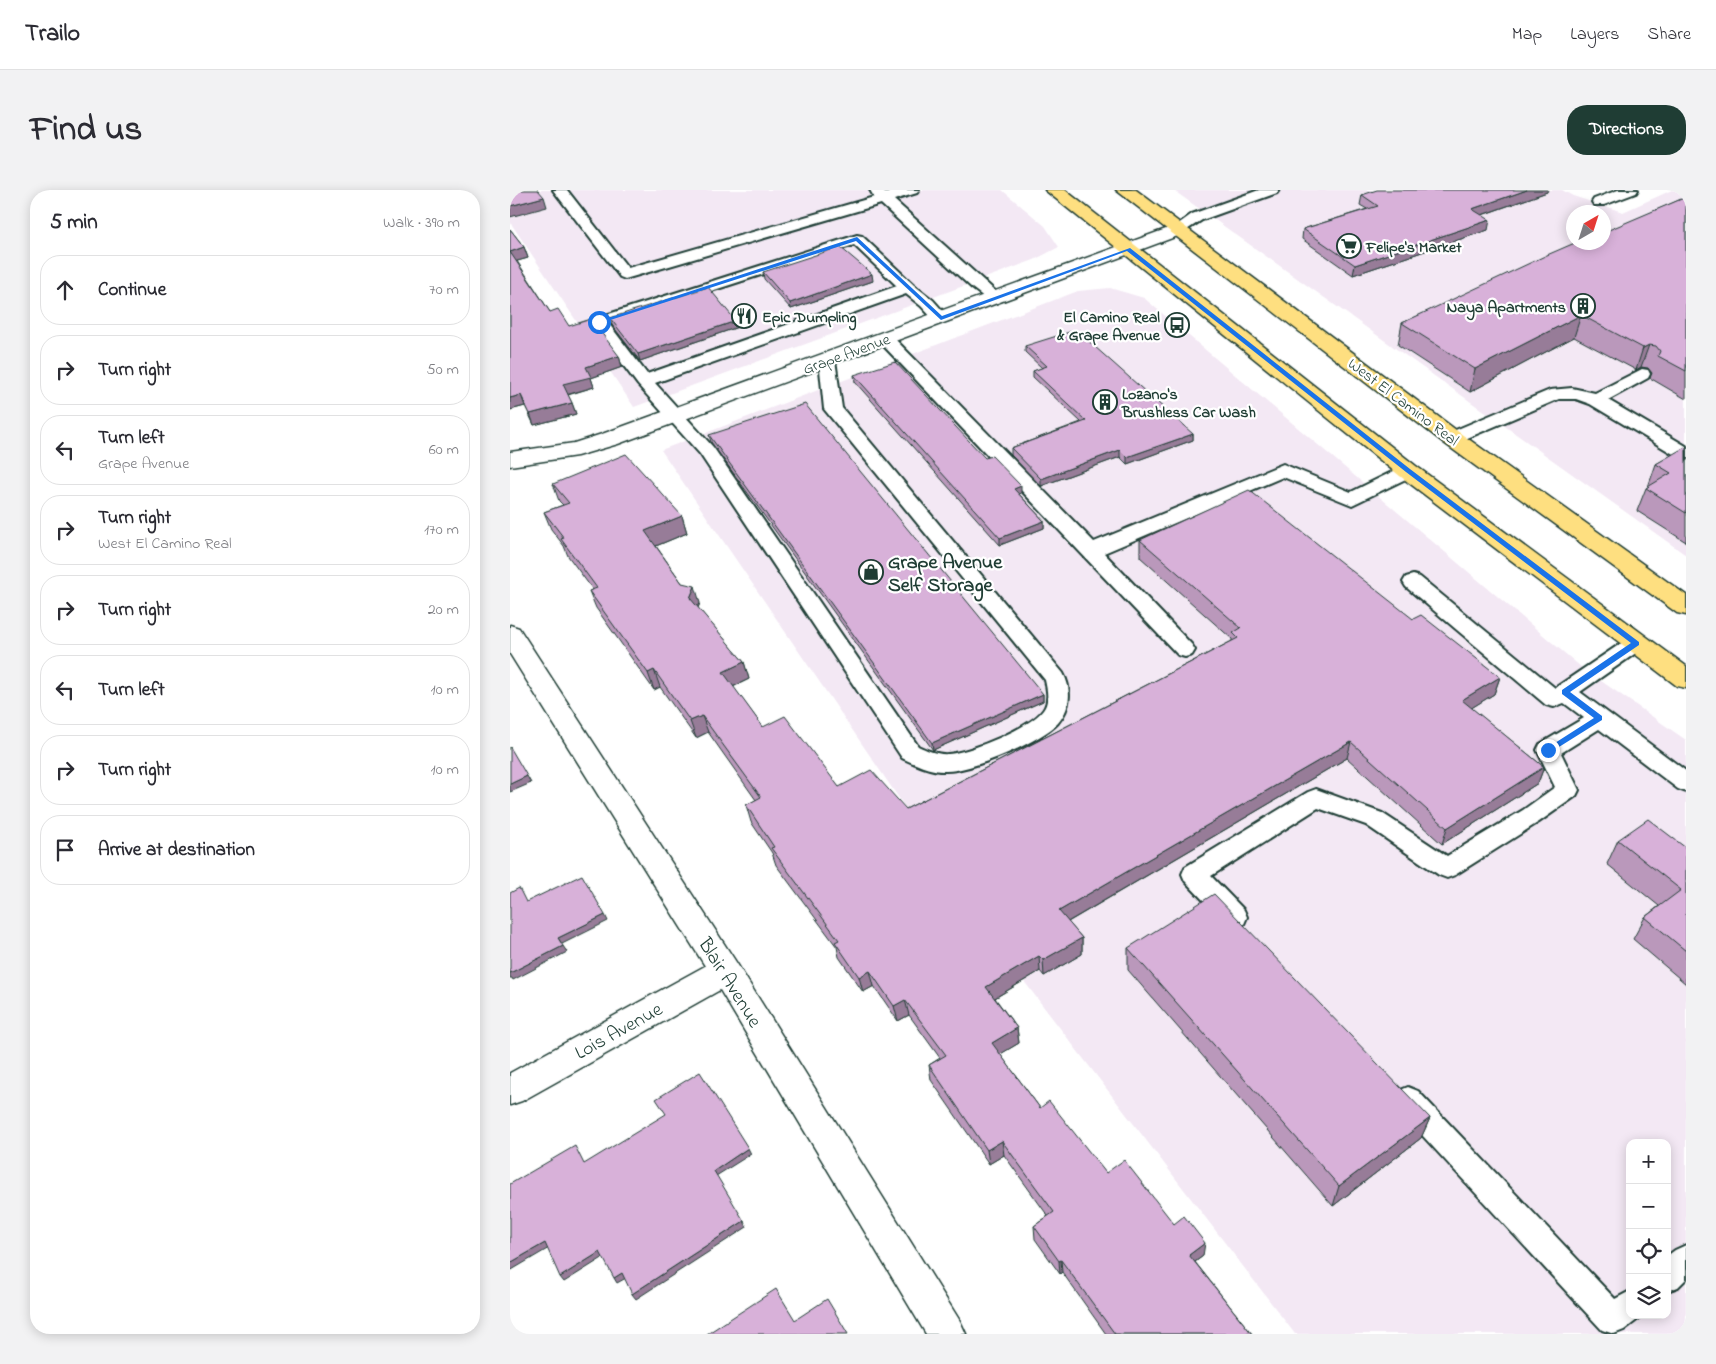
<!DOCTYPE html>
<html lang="en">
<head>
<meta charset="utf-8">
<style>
	:root { --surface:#fff; --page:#f2f2f3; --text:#2b2b33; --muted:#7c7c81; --line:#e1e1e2; --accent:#1f3d34 }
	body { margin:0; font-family:"Indie Flower",sans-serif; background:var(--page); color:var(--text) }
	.controls { position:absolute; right:15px; bottom:15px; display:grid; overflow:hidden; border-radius:10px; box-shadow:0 2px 12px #0003 }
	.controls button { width:45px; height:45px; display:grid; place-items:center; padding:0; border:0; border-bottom:1px solid var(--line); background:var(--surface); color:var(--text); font:25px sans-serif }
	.compass { position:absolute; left:1056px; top:15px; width:45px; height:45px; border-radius:50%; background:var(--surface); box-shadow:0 2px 12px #0003; rotate:39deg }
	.stop { position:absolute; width:15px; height:15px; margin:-11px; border:4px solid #1a73e8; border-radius:50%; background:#fff }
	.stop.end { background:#1a73e8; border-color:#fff; box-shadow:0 1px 5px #0008 }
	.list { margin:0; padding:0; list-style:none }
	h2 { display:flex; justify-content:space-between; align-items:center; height:65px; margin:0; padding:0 20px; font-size:21px }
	h2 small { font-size:16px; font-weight:400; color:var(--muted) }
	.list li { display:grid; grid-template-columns:32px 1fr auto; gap:15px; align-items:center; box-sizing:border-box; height:70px; margin:0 10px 10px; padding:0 10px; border:1px solid var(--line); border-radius:20px }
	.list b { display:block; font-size:19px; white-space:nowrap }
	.list p { margin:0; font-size:16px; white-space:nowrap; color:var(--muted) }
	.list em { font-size:16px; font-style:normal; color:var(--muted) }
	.icon { flex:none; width:28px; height:28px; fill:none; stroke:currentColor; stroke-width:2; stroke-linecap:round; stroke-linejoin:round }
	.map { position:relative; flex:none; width:1176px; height:1144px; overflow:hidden; border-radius:20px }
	header { display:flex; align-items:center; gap:30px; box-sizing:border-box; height:70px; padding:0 25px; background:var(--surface); border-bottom:1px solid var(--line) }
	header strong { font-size:24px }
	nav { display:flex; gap:28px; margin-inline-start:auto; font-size:18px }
	.intro { display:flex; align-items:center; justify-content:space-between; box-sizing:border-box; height:120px; padding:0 30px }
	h1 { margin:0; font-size:35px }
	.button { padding:12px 22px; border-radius:20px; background:var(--accent); color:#fff; font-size:18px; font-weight:700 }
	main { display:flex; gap:30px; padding:0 30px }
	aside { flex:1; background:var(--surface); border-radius:20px; box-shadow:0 2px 12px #0003 }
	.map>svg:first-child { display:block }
</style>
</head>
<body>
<header>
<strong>Trailo</strong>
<nav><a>Map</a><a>Layers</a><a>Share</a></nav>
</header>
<div class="intro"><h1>Find us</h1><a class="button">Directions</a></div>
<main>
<aside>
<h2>5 min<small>Walk · 390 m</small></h2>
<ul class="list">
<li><svg class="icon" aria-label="ahead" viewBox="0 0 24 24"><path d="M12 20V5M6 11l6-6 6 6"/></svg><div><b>Continue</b></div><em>70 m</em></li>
<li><svg class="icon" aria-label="right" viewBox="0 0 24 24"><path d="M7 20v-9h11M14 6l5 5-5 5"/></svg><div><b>Turn right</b></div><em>50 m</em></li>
<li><svg class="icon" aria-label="left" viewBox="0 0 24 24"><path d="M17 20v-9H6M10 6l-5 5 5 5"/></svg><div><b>Turn left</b><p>Grape Avenue</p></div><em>60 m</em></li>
<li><svg class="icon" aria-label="right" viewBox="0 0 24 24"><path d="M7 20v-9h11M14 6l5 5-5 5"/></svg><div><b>Turn right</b><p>West El Camino Real</p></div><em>170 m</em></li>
<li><svg class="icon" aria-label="right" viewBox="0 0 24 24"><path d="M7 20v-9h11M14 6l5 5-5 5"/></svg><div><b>Turn right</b></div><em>20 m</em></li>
<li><svg class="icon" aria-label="left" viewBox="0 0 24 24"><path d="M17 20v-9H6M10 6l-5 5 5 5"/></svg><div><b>Turn left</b></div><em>10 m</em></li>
<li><svg class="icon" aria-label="right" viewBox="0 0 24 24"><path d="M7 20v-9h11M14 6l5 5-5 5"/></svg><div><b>Turn right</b></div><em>10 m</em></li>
<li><svg class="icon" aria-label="arrive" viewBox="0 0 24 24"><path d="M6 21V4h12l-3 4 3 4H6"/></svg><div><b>Arrive at destination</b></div></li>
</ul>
</aside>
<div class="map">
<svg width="1176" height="1144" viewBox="0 0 1176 1144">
	<rect width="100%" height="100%" fill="#fff"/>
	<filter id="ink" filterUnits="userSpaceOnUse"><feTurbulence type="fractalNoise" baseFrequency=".02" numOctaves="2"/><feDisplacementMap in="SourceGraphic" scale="10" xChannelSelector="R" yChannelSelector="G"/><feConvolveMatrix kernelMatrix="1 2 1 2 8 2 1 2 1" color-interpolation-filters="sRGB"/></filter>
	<g filter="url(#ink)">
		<g fill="#f3e8f4" fill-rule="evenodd">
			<path d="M0,0h492l43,36 14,21 -25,13 -400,147 -124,-185z"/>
			<path d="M663,0h389l11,6 50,16 49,-22h14v365zM1064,22h30v30h-30z"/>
			<path d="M600,98l34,10 437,369 105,73v594h-391l-358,-466 -32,-61 -244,-357 417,-159zM1120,953h37v172h-37z"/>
		</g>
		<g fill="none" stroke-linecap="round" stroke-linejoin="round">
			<defs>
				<g id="lane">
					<path d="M43,0h14l61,78 246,-71 -4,-7h13l3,3 11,-3h22l-2,3 -23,7 109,98 -2,3h-12l-17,-13 -91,-84 -256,75 -5,-2z"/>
					<path d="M749,0h20l-2,3 -75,27 -20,13h-10l-2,-3 22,-16z"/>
					<path d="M1108,0h20l-2,3 -32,12h-10l-2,-3 2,-3z"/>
					<path d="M347,45l5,1 52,49 19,15 16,18 -2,3h-12l-14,-15 -15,-12 -251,89 58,64 205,299c9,4 19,9 30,8 20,-1 88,-28 97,-47 4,-8 2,-18 0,-27l-221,-271 -5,-49 2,-4h12l2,4 7,48 221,265c9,16 8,35 -5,50 -18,19 -86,48 -112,48 -14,1 -31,-7 -44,-13l-202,-304 -62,-69 -47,-63 2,-3zM344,55l43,41 -250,88 -38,-50z"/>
					<path d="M375,143l6,2 203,207 189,-78 68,28 51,-25 6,-2 6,2 3,4 -3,4 -62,30 -69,-28 -179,76 88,92 3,5 -3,5 -7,2 -7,-2 -299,-314 -2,-3 2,-3z"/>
					<path d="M1132,179l6,1 2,4 -2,4 -40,22 78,46v13l-6,-1 -90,-54 -14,-5h-17l-101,43 -6,1 -6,-1 -3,-4 3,-4 104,-44 22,-2 23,5z"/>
					<path d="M903,385l7,2 135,111 74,-50 7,-2 7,2 3,5 -3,5 -63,44 106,79v21l-8,-3 -79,-60 -38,24 18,37 -3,6 -37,26 -84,53 -8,3 -8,-3 -73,-50 -48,-17 -107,68 33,34 3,7 -3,7 -9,3 -9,-3 -41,-43 -3,-7 3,-7 123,-75 8,-3 66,24 65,43 76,-46 32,-23 -18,-37 3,-6 44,-26 -20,-15 -10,4 -8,-2 -140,-118 -3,-5 3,-5z"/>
					<path d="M898,897l10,4 197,208 15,-8v24h11v2l-17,13 -10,4 -12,-4 -204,-221 -4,-9 4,-9z"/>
					<path d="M1176,1055v34l-8,8 -11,4v-35l8,-6z"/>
				</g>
				<path id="street" d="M0,435l9,3 217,334 224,359 6,13h-40l-206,-344 -198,111 -12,4v-32l195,-107 -195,-312z"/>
				<path id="secondary" d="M667,35l6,1 3,4 -3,4 -565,210 -41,12 -67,10v-14l64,-9 28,-9z"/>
				<g id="primary">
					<path d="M535,0h20l351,276 270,200v22l-9,-2 -277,-210z"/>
					<path d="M606,0h20l324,243 226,162v20l-9,-2 -233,-170z"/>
				</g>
			</defs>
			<use href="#lane" stroke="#1f3d34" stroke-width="4"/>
			<use href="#street" stroke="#1f3d34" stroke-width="3"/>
			<use href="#secondary" stroke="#1f3d34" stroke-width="3"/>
			<use href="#primary" stroke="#1f3d34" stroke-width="3"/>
			<use href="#lane" fill="#fff" fill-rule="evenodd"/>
			<use href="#street" fill="#fff" fill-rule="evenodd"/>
			<use href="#secondary" fill="#fff" fill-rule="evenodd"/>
			<use href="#primary" fill="#fedf80" fill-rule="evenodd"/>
		</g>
		<g fill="#ba98bb" stroke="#1f3d34">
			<path d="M1037,2l-65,23 6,15 -135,45 -51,-36 1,-10 64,-20 -7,-4 2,-10z"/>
			<path d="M1176,7v202l-36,-21 2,-5 -4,-5 -7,-1 -5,3 -62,-33 -104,55 -72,-47 4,-22z"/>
			<path d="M0,39l14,18 4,11 -11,3 33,51 19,14 50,30 3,11 -31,11 3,9 -26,8 4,8 4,11 -42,11 -9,-19 -15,4z"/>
			<path d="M253,82l110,9 -82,28 -27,-30z"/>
			<path d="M100,128l126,3 2,6 -98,34 -28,-36z"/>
			<path d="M515,156l168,88v6l-66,24 -7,-7 -79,29 -30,-31v-7l70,-26 -48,-45v-6l9,-3 -17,-16z"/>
			<path d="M344,185l131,83 36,35 -2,1 25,27v7l-44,17 -145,-163z"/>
			<path d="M199,245l334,259v7l-110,49 -222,-308z"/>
			<path d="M1176,258v94l-49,-31 9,-23 2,-1 8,-23z"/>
			<path d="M43,294l129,32 5,17 -31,13 26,37 18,20 -2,5 46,54 5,17 -16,8 30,40 76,60 67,22 326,-168v-2l-92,-82v-17l273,79 87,58 -6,17 -23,14 73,59 -6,16 -96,61 -95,-86 -279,164 14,16v16l-38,22 -4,-5 -45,27 22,30 2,15 -19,11 40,54 66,65 68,51 29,32 -8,6 57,72h-146l-44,-62 -2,2 -25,-35 -1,-13 14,-10 -44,-61 -15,9 -58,-84 -2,-15 11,-7 -31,-43 -11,6 -24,-35 -11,6 -24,-35 -2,-10 -61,-82 -4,-12 -21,-31 -5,-17 10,-5 -48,-68 -12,6 -36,-51 -6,3 -58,-82 -7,-17 4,-1 -25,-34 -4,-10 -13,-17 -7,-17 19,-7 -4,-4z"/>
			<path d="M1108,650l68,8v136l-53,-45 12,-22 14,-11 -52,-42z"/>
			<path d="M618,758l302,170 -9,20 -88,68 -205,-236z"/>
		</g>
		<g fill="#977c98" stroke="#1f3d34">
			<path d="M1017,0h21l-1,2 -77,27 2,-10z"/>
			<path d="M34,7l3,10 -37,10v-11z"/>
			<path d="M980,30l-2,10 -135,45 2,-10z"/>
			<path d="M14,57l4,11 -14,4 -4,-10z"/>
			<path d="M362,84l1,7 -82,28 -1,-6z"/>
			<path d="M1071,125l-7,22 -104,55 5,-23z"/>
			<path d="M226,131l2,6 -98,34 -2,-7z"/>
			<path d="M1139,155l-8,22 -5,3 7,-22z"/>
			<path d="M109,166l3,11 -31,11 3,9 -28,8 -3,-11 23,-17z"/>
			<path d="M11,205l4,11 -15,4v-12z"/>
			<path d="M62,213l4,11 -42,11 -4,-11z"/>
			<path d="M683,244v6l-66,24v-7z"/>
			<path d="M610,260v7l-79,29v-7z"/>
			<path d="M511,296v7l-7,3v-7z"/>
			<path d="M172,326l5,17 -36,15 -6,-17z"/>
			<path d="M534,331v7l-44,17v-7z"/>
			<path d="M185,396l5,17 -5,12 -5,-17z"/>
			<path d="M234,472l5,17 -21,10 -5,-17z"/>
			<path d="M144,480l6,17 -6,3 -6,-17z"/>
			<path d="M990,487l-6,17 -37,23 5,-17z"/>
			<path d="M533,504v7l-110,49 -1,-7z"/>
			<path d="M192,526l6,16 -12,6 -6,-17z"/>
			<path d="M841,552l-4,16 -288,169v-16z"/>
			<path d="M1034,577l-6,16 -96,61 5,-16z"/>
			<path d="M17,586l4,7 -21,9v-8z"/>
			<path d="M95,725l3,6 -46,23 -4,-6z"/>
			<path d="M572,748v16l-38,22 -1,-16z"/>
			<path d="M53,756l4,6 -54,28 -1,-2h-2v-5z"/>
			<path d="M529,766l1,15 -52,31 -2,-15z"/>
			<path d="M360,781l4,15 -11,6 -4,-15z"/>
			<path d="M395,810l4,15 -11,6 -4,-15z"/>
			<path d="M507,838l2,15 -25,15 -2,-15z"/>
			<path d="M920,928l-9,20 -88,68 6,-20z"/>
			<path d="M492,951l2,14 -15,9 -2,-14z"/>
			<path d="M238,958l3,6 -35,22 -2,-5z"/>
			<path d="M234,1031l3,6 -111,72 -4,-5z"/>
			<path d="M35,1053l4,5 -39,23v-8z"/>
			<path d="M695,1053l-2,13 -15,11 1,-12z"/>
			<path d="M90,1062l4,5 -40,25 -4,-5z"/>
			<path d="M551,1070l1,12 -2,2 -1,-13z"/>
			<path d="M112,1083l4,5 -9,5 -3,-5z"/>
		</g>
		<g fill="#d8b1d9" stroke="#1f3d34">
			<path d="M0,0h28l6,7 -34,9z"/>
			<path d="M867,0h150l-55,19 18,11 -135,45 -52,-36 75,-23 -16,-11z"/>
			<path d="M1176,7v174l-28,-15 2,-5 -4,-5 -7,-1 -6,3 -62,-33 -106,54 -73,-46 145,-68 30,-13h27v-10z"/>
			<path d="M0,39l14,18 -14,5 40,60 8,-3 11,17 22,-7 28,37 -33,11 5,10 -28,7 9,19 -42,11 -9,-19 -11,3z"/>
			<path d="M330,57l32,27 -82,29 -27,-31z"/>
			<path d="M198,97l28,34 -98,33 -28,-36z"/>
			<path d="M566,140l117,104 -66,23 -7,-7 -79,29 -30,-31 75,-27 -53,-50 14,-5 -22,-20z"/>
			<path d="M385,172l90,96 7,-2 29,30 -7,3 30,32 -44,17 -146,-163z"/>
			<path d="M295,214l238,290 -111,49 -223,-308z"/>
			<path d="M1175,257l1,1v65l-40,-25 25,-15 -15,-9z"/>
			<path d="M116,264l56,62 -37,15 37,52 13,3 -5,12 54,64 -21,10 40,55 22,-11 54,71 32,-17 35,39 332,-171 -5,-5 8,-5 -101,-88 109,-50 164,129 8,-4 79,62 -38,23 82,67 -97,61 -96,-86 -292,169 23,27 -39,22 -4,-4 -53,31 31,41 -25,15 48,65 9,-7 57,72 18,-13 50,64 10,-8 21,27 -16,12 63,79h-137l-54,-74 -2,1 -25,-35 20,-14 -52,-71 -15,9 -58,-85 17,-10 -41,-55 -11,6 -24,-35 -11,6 -24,-35 4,-2 -68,-92 3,-1 -28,-42 15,-8 -59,-81 -12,5 -36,-51 -6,3 -59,-82 8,-3 -36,-49 3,-1 -20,-26 25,-9 -16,-19z"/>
			<path d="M0,557l17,29 -17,8z"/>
			<path d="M1138,629l38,29v103l-41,-34 36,-27 -63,-50z"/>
			<path d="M72,685l23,40 -47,23 5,8 -53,27v-80l9,-5 7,14z"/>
			<path d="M704,704l216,224 -91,68 -211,-238z"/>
			<path d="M190,882l48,76 -34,23 30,50 -112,73 -10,-21 -8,5 -14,-26 -40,25 -15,-34 -35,20v-79l65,-38 9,18 82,-50 -10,-15z"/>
			<path d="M266,1099l19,31 32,-21 21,35h-141z"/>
		</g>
	</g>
	<path fill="#1a73e8" d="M347,47l85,79 188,-68 280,221 229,173v3l-69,47 32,24v4l-51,32h-6l-1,-2 50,-32 -32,-24v-4l69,-47 -225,-171 -279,-221 -186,69 -85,-79 -255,82 -5,-1z"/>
	<defs>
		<symbol id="supermarket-ring" viewBox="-11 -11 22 22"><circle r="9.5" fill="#fff" stroke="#1f3d34" stroke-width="1.5"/><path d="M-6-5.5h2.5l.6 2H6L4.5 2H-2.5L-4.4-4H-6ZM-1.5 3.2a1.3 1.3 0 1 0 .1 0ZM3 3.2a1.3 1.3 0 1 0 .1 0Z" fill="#1f3d34"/></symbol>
		<symbol id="building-ring" viewBox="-11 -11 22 22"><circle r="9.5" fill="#fff" stroke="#1f3d34" stroke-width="1.5"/><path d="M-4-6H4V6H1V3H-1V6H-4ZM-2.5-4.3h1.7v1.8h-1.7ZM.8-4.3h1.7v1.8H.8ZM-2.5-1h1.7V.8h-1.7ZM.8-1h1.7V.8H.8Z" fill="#1f3d34"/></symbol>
		<symbol id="restaurant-ring" viewBox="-11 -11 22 22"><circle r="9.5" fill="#fff" stroke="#1f3d34" stroke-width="1.5"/><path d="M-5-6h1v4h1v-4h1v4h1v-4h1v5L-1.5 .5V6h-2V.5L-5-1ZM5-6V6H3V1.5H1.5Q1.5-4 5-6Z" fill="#1f3d34"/></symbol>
		<symbol id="bus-ring" viewBox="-11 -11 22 22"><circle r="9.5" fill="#fff" stroke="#1f3d34" stroke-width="1.5"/><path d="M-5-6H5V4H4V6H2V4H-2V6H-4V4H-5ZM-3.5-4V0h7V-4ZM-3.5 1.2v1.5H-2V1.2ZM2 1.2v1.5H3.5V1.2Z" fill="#1f3d34"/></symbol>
		<symbol id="shop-ring" viewBox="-11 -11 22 22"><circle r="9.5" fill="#fff" stroke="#1f3d34" stroke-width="1.5"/><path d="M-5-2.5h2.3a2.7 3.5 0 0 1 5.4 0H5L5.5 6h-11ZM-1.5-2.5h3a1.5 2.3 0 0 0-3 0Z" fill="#1f3d34"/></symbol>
	</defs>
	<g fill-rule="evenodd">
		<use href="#supermarket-ring" x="825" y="42" width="28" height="28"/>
		<use href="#building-ring" x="1059" y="102" width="28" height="28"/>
		<use href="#restaurant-ring" x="220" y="112" width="28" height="28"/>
		<use href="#bus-ring" x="653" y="121" width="28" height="28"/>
		<use href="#building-ring" x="581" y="198" width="28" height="28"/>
		<use href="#shop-ring" x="347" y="368" width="28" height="28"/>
	</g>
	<g text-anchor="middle" stroke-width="4.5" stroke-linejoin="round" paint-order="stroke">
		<g font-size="16" font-weight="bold" fill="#1f3d34" stroke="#fff" text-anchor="start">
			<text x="856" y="62">Felipe's Market</text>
			<text x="1056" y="122" text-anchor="end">Naya Apartments</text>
			<text x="252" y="132">Epic Dumpling</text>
			<text x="650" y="132" text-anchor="end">El Camino Real<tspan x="650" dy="18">&amp; Grape Avenue</tspan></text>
			<text x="612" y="209">Lozano's<tspan x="612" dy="18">Brushless Car Wash</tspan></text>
		</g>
		<g font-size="16" fill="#1f3d34" stroke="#fff">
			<text transform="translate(336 163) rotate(-20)" y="6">Grape Avenue</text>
			<text transform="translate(894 211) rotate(37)" y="6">West El Camino Real</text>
		</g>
		<g font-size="20" font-weight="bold" fill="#1f3d34" stroke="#fff" text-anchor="start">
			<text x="378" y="378">Grape Avenue<tspan x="378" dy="23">Self Storage</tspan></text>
		</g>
		<g font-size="20" fill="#1f3d34" stroke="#fff">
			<text transform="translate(221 792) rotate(58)" y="7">Blair Avenue</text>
			<text transform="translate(108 840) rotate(-29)" y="7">Lois Avenue</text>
		</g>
	</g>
</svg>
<div class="controls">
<button>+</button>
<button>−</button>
<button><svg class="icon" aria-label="locate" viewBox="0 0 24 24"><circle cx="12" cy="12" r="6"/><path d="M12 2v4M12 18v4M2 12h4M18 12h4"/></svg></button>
<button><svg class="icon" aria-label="layers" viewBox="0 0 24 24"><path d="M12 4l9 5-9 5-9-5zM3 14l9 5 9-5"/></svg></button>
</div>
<svg class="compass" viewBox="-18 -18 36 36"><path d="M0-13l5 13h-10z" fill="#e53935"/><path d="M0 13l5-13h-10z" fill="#7c7c81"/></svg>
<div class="stop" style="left:89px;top:132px"></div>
<div class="stop end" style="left:1038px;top:560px"></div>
</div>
</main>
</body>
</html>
